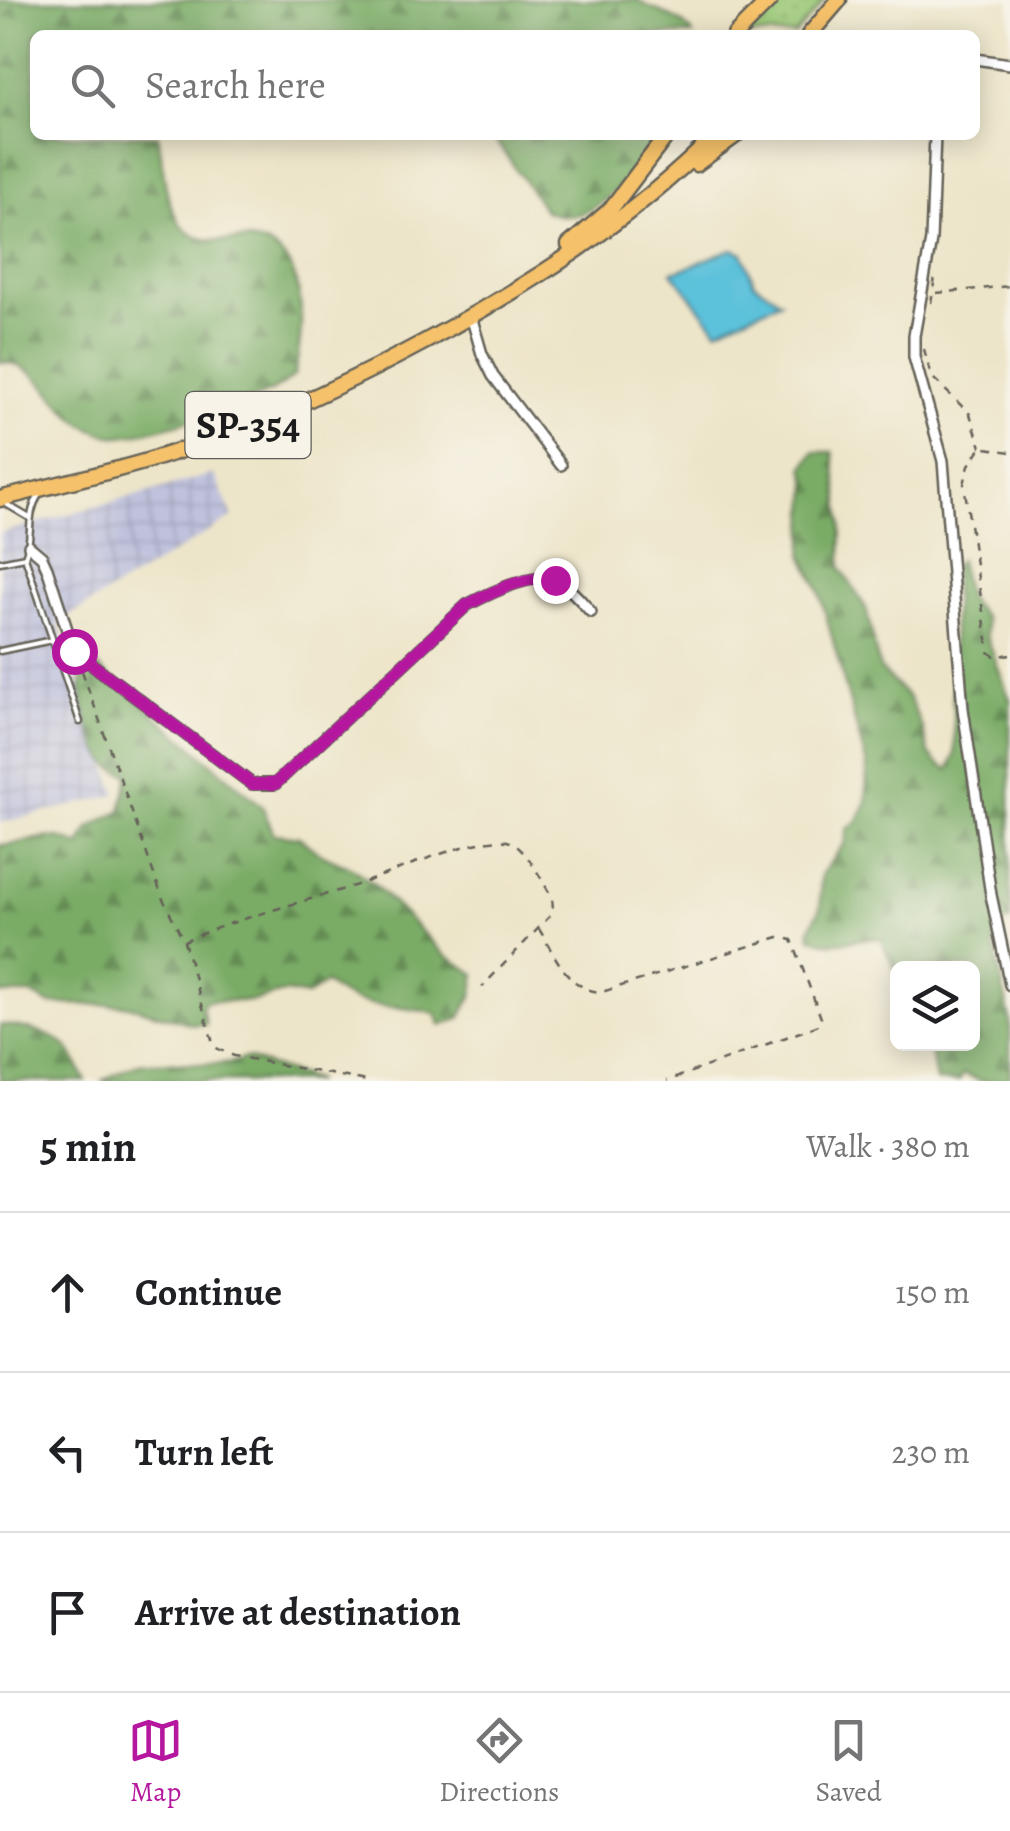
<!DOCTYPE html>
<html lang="en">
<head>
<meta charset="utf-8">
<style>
	:root { --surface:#fff; --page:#f2f2f2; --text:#202124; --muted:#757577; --line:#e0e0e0; --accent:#b5179e }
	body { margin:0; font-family:Alegreya,serif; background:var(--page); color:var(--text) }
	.controls { position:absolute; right:30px; bottom:30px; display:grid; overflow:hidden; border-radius:15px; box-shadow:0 5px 25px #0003 }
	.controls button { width:90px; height:90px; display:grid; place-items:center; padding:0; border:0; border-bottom:2px solid var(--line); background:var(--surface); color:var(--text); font:50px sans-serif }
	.stop { position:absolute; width:30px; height:30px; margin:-22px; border:8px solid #b5179e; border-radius:50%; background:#fff }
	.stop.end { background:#b5179e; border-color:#fff; box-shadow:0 2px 10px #0008 }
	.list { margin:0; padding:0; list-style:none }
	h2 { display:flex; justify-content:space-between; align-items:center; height:130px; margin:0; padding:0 40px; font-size:42px }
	h2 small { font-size:32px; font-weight:400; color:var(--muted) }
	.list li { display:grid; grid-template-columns:65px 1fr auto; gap:30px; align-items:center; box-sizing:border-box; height:160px; padding:0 40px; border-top:2px solid var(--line) }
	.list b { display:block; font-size:38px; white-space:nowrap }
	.list em { font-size:32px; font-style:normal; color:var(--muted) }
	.icon { flex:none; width:55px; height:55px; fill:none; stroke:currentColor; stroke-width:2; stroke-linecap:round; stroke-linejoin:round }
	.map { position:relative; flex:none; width:1010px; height:1081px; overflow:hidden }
	.search { position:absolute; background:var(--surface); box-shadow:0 5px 25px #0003; left:30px; right:30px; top:30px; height:110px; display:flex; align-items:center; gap:25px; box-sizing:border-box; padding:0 35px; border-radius:15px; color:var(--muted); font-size:38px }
	.sheet { height:610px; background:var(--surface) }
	nav { display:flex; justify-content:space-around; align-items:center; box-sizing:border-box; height:140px; border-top:2px solid var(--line); background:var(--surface); font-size:28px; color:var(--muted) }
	nav a { display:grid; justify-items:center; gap:5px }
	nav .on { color:var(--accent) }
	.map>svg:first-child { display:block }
</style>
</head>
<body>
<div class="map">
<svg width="1010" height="1081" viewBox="0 0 1010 1081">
	<defs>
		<pattern id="industrial-grid" width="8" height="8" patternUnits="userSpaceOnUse" patternTransform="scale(2.5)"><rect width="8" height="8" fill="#c0c2dd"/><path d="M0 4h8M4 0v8" fill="none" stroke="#a4a6bd"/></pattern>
		<pattern id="grass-dots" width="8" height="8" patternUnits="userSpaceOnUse" patternTransform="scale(2.5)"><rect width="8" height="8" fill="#99c775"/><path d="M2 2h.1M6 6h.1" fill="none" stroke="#83aa65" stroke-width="1.8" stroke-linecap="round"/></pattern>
		<pattern id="forest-firs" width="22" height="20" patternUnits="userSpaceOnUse" patternTransform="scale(2.5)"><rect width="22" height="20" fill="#7aac66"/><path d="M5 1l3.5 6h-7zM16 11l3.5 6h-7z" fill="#638b53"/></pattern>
	</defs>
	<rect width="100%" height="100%" fill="#f7f3e8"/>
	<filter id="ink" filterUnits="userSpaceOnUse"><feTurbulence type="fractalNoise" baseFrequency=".01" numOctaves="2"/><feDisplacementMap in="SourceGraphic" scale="20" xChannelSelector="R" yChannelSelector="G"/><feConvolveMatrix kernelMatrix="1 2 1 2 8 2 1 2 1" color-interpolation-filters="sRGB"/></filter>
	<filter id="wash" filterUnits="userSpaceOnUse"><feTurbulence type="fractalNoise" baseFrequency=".0048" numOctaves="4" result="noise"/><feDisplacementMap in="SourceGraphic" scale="40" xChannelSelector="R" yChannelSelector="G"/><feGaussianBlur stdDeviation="2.25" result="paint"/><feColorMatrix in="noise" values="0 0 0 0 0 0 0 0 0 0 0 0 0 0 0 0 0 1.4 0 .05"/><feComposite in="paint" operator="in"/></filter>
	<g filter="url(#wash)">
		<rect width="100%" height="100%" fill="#ede5c9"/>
		<path fill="url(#industrial-grid)" d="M214,474l19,43 -175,106 59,172 -117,28v-290z"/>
		<path fill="url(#grass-dots)" stroke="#5a7248" stroke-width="2.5" d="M781,0h44l-30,35h-52l20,-22z"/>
		<g fill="url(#forest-firs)" stroke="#4b6441" stroke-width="2.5">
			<path d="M0,0h637c19,12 44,16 56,35h-658v100h123c6,28 5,76 29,96 17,14 41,8 61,9 64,6 57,92 46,136 -9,6 -17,13 -26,17 -27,12 -130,46 -156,43 -6,-1 -16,-5 -22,-8 -34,-16 -49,-66 -90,-66z"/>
			<path d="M492,135h166c-21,28 -50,78 -89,81 -7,1 -17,-3 -24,-5z"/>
			<path d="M814,452h19l9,72 -1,44 25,40 14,61 29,29 14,32 5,22 8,10 13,8 6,-16 -3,-73 2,-115 5,-6 8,37 18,22 1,16 24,65v221l-13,5 -3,18 16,77v60h-30l-16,-7 -5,7h-23l-6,-37h42v-76h-74l-1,7 -16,-36c-23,-4 -47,11 -70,-2l-1,-8 10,-21 1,-33 24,-33 2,-13 10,-7 9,-19 1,-37 -48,-176 -16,-35 5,-72 -4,-16z"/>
			<path d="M88,658l174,148 12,28 25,3 18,15 35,16 22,16 71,71 31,19 -4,22 -12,23 -19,6 -5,-11c-44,-12 -75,0 -111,-31l-18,13 -20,-4 -35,9h-46l-4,7 4,16h-13l-68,-19 -76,-1 -18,-10h-31v-149c33,-1 48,-17 80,1l9,-18 32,-18 8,-35c-7,-4 -16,-5 -21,-11 -18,-20 -36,-83 -20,-106z"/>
			<path d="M0,1025c19,0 59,9 70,26 6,9 10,20 16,30h-86z"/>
			<path d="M246,1058l71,23h-216c12,-5 26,-15 38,-17 35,-6 73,7 107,-6z"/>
		</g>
		<path fill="#5cc1da" stroke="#3c6e7b" stroke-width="2.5" d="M733,249l10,4 11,30 27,18 -64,29 -45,-58c24,-5 40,-17 61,-23z"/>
	</g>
	<g filter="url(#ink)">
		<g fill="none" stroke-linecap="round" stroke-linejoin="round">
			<defs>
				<g id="lane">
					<path d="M39,495c-14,21 -5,40 -14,62l55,165"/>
					<path d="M6,504l22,13"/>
					<path d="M0,562l25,-5"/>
					<path d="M0,651l52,-11"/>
				</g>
				<g id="street">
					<path d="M975,59l35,5"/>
					<path d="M935,135l-4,105 -17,96v21l29,104 20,248 28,186 19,90"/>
					<path d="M471,316l11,38 11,22 68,89"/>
					<path d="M29,546l13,11 5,11 27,83 178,133h23l192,-179c19,-10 65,-33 86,-25 16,5 27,20 38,32"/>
				</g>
				<g id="primary">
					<path d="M735,35l35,-35"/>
					<path d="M809,35l30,-35"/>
					<path d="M696,164l40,-29"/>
					<path d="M569,245l41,-35 57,-75"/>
					<path d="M0,499c49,-13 99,-24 147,-38 97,-29 190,-72 279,-120 109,-59 201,-118 290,-206"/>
				</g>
			</defs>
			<use href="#lane" stroke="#656259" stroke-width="9"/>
			<use href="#street" stroke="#656259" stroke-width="14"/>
			<use href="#primary" stroke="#656259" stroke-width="19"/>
			<g stroke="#656259" stroke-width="2.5" stroke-dasharray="8 8" stroke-linecap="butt">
				<path d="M936,293l74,-7"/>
				<path d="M931,303l4,-26"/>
				<path d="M924,349l7,27 39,38 11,33"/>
				<path d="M1010,452l-29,-5 -12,18 -5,19 25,168 7,5 14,-3"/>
				<path d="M82,671l80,226 22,44c56,-24 117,-38 176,-57 31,-11 118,-49 147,-43 14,3 28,27 35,39 7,13 14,20 9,35l-69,72"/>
				<path d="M539,929c16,26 29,62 63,63l177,-55 13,3 29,78 -2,7 -152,56"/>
				<path d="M184,941l29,102 5,6 16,7 133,25"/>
			</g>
			<use href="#lane" stroke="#fff" stroke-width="4"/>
			<use href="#street" stroke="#fff" stroke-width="9"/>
			<use href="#primary" stroke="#f5c16b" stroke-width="14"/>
		</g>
	</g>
	<g fill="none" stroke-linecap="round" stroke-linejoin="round" filter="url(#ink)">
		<path stroke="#b5179e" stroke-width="12" d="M74,651l178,133h23l192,-179c26,-13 59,-31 88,-25"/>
	</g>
	<g text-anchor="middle" stroke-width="8" stroke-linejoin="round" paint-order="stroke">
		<rect fill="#f7f3e8" stroke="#5e5c59" stroke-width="2.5" x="185.5" y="392" width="125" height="66" rx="8"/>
		<g font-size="38" font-weight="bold" fill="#1c1c1c">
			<text x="248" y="438">SP-354</text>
		</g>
	</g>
</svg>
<div class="controls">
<button><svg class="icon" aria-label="layers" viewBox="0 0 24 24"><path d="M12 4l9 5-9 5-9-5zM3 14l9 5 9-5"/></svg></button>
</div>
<div class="stop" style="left:74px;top:651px"></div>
<div class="stop end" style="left:555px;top:580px"></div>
<div class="search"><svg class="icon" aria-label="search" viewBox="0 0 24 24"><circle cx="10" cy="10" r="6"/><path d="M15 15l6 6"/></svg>Search here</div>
</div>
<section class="sheet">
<h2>5 min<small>Walk · 380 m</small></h2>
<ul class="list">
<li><svg class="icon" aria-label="ahead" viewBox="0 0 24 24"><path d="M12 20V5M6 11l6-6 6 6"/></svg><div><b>Continue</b></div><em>150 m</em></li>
<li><svg class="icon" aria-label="left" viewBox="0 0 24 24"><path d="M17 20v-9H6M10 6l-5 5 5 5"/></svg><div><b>Turn left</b></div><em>230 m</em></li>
<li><svg class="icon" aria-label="arrive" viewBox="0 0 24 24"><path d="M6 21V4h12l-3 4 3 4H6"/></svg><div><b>Arrive at destination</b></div></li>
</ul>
</section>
<nav>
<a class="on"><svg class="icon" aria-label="map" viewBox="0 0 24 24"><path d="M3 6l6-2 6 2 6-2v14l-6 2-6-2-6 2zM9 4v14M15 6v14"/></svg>Map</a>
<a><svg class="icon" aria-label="directions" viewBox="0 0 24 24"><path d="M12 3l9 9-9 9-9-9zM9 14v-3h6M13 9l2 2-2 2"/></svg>Directions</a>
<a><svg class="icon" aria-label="saved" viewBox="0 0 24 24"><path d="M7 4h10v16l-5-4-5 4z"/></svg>Saved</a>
</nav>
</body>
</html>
